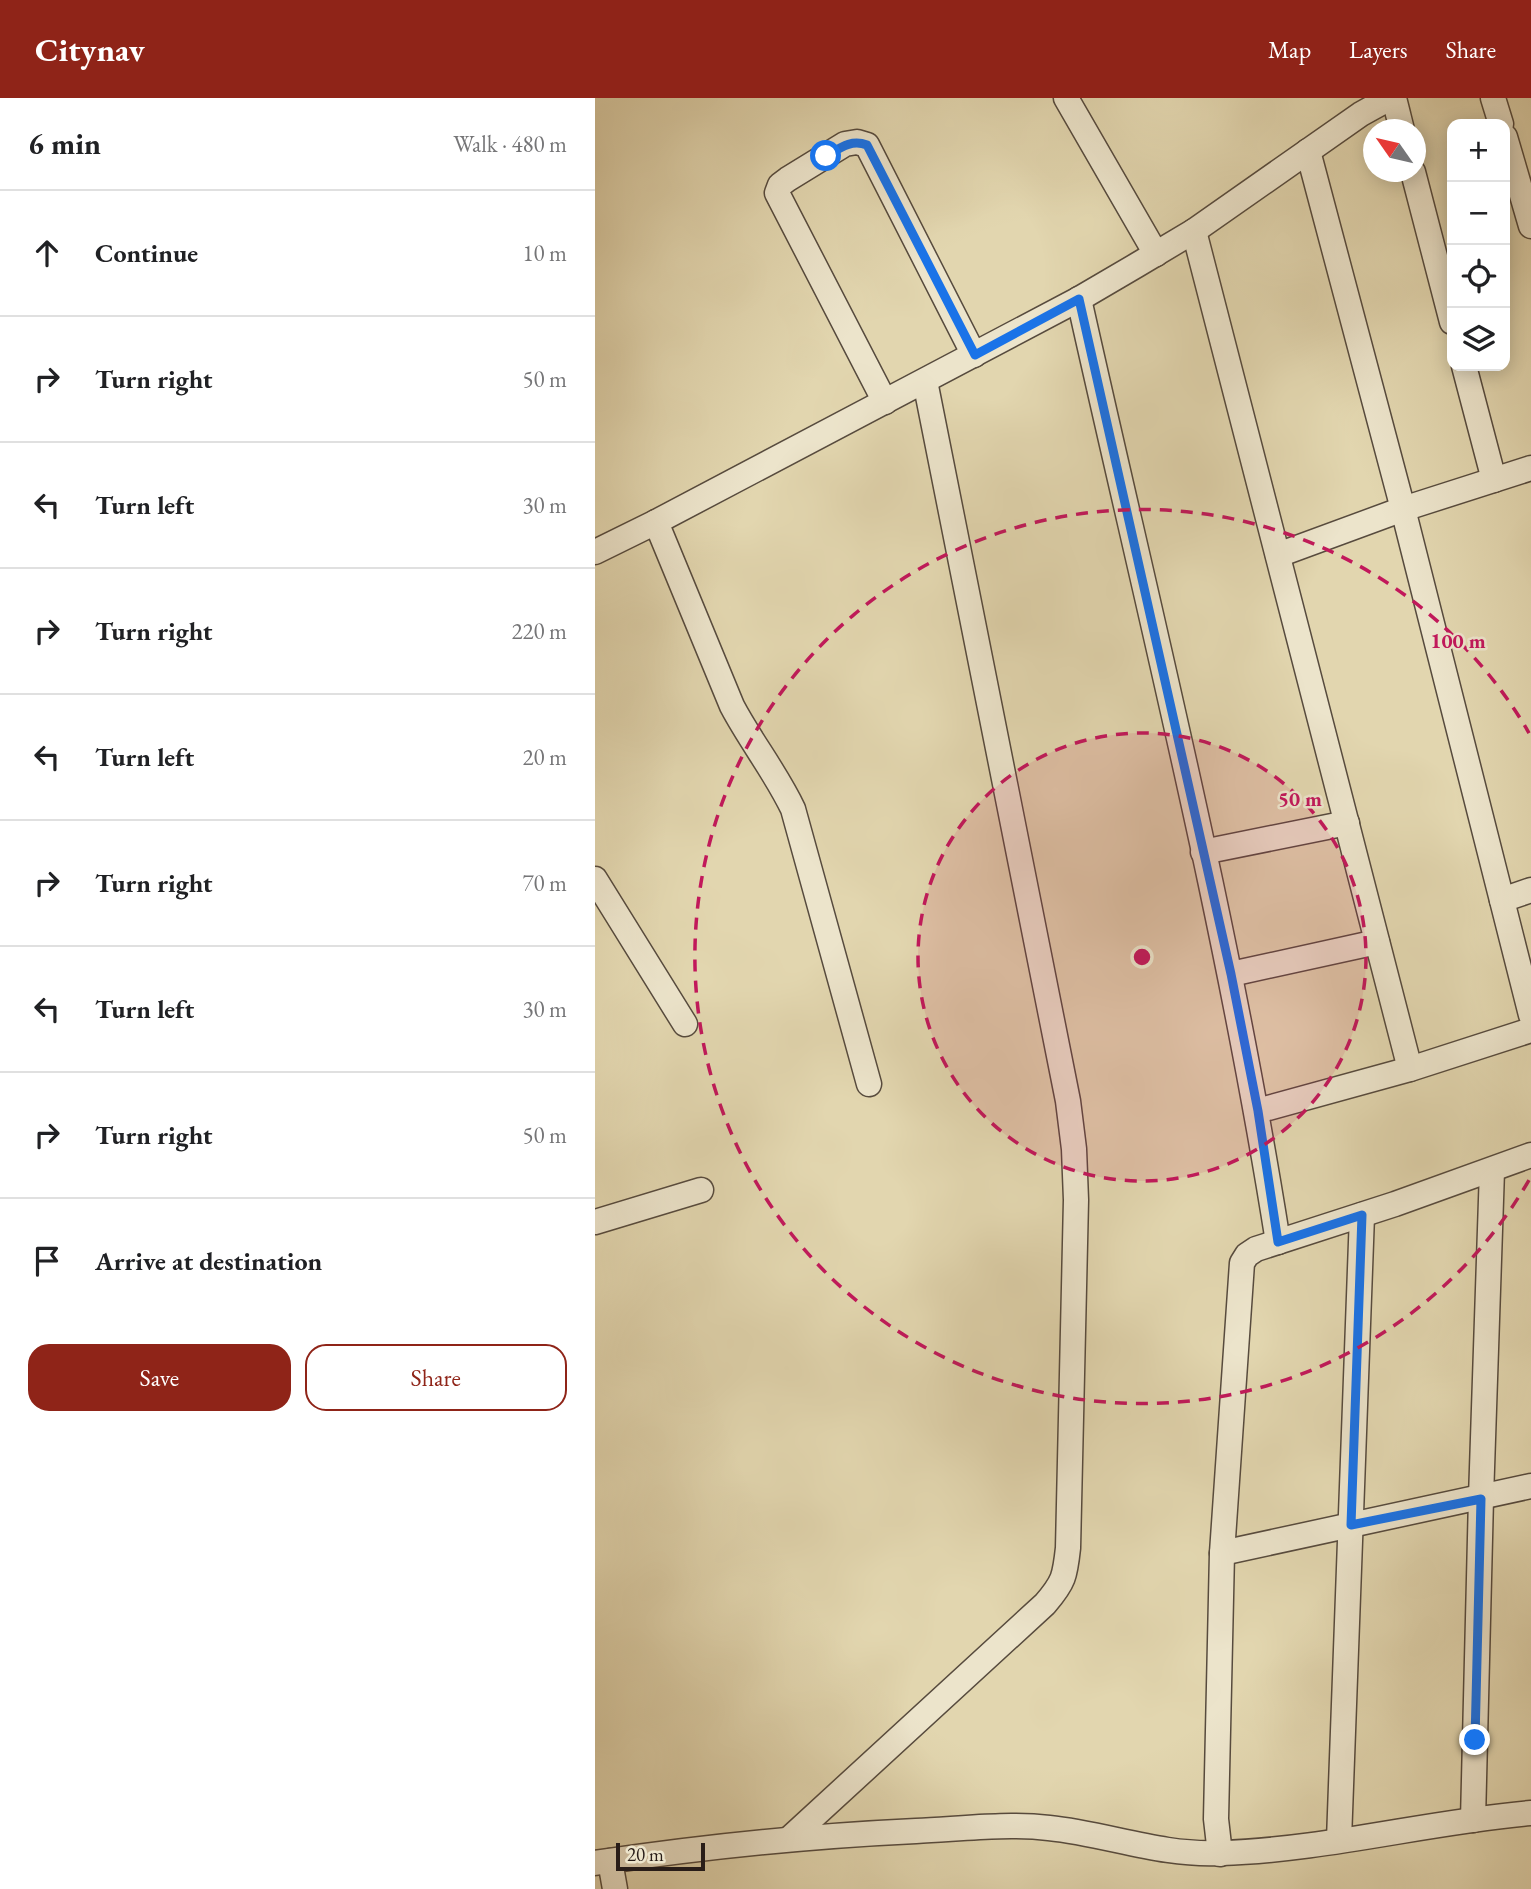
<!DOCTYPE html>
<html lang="en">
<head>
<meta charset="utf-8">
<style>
	:root { --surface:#fff; --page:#f2f2f2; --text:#202124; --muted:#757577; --line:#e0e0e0; --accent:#8f2418 }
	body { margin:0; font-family:"EB Garamond",serif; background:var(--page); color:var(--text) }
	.controls { position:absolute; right:21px; top:21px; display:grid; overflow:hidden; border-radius:14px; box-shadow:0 4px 18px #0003 }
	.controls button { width:63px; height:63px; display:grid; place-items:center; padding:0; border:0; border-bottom:2px solid var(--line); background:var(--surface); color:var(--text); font:35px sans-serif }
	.compass { position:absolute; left:768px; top:21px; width:63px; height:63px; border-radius:50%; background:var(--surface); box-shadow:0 4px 18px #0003; rotate:304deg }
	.scale { position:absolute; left:21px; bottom:18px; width:89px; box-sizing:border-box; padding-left:7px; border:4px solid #291d18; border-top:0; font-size:19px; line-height:24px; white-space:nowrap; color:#291d18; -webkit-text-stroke:5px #ece4cb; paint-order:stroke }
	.stop { position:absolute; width:21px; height:21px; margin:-16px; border:5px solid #1a73e8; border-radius:50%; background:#fff }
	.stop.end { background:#1a73e8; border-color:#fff; box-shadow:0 2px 7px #0008 }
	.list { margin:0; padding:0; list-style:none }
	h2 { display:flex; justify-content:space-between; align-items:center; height:91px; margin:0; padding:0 28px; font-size:30px }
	h2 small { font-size:23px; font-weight:400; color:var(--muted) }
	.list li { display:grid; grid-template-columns:46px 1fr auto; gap:21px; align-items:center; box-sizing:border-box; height:126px; padding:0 28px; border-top:2px solid var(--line) }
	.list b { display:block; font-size:26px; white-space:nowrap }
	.list em { font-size:23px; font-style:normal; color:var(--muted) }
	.actions { display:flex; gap:14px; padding:21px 28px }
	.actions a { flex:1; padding:16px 0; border:2px solid var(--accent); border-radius:21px; text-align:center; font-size:24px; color:var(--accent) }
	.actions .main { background:var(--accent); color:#fff }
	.icon { flex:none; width:38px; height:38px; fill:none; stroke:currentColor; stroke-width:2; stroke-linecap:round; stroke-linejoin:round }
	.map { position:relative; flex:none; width:936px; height:1791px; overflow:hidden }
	header { display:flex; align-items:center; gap:42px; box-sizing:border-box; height:98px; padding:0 35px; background:var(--accent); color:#fff }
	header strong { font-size:33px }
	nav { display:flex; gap:38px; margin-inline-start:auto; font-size:24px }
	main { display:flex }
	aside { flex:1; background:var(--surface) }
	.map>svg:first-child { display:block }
</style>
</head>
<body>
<header>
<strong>Citynav</strong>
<nav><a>Map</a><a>Layers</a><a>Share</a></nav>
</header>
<main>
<aside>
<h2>6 min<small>Walk · 480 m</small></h2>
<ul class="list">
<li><svg class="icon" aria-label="ahead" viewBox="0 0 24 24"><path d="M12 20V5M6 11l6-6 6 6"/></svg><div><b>Continue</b></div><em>10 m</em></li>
<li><svg class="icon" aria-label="right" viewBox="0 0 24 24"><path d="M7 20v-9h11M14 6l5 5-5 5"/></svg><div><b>Turn right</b></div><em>50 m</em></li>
<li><svg class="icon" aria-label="left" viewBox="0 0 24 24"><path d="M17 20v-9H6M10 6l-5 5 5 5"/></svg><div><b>Turn left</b></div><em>30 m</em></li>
<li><svg class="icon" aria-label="right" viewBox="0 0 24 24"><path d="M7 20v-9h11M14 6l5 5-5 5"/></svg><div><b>Turn right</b></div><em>220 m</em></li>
<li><svg class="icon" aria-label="left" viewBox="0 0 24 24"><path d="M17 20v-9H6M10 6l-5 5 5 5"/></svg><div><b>Turn left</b></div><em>20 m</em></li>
<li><svg class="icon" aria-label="right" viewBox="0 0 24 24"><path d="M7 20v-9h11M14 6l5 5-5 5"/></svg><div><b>Turn right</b></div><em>70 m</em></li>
<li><svg class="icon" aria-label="left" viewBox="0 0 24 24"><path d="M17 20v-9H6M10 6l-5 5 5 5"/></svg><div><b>Turn left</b></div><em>30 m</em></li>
<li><svg class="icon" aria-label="right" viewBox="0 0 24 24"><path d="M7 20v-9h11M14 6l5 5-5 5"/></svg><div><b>Turn right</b></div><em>50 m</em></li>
<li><svg class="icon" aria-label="arrive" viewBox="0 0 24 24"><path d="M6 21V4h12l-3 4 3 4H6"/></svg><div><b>Arrive at destination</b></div></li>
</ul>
<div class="actions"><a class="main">Save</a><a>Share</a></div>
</aside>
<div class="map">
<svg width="936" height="1791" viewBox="0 0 936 1791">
	<rect width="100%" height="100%" fill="#e2d6af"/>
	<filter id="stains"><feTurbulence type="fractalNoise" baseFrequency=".00286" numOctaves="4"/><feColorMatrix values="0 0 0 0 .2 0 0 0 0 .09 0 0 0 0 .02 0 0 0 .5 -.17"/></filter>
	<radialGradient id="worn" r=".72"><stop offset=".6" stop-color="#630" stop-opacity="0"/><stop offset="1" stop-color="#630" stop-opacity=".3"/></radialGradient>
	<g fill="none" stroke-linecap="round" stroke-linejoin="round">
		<defs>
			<g id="minor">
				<path d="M471,0l90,156"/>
				<path d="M799,0l8,32"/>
				<path d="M898,0l8,26"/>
				<path d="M910,39l26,89"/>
				<path d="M713,53l95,358 128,506"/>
				<path d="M818,74l39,150"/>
				<path d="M599,133l216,838"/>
				<path d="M484,201c70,314 149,626 199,943"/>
				<path d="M869,268l30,114"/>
				<path d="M290,304l-108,-209 3,-8 8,-6 57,-35 12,-2 10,3 107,210"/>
				<path d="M61,424l76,184c19,36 44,67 61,103l76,275"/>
				<path d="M0,454l61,-30 423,-223 58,-34 57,-34 167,-117 29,-16"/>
				<path d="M683,457l125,-46 128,-41"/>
				<path d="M608,754l144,-29"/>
				<path d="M0,781l90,145"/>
				<path d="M907,802l29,-10"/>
				<path d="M636,876l146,-32"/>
				<path d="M662,1013l153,-42 121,-39"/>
				<path d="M0,1124l106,-32"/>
				<path d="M627,1455l309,-67"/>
				<path d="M878,1722l8,-322 11,-328"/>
				<path d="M194,1741l256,-235c19,-22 20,-28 23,-56l8,-348 -2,-51 -6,-48 -143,-720"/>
				<path d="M744,1742l23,-625"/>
				<path d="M625,1756l-4,-35 6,-266 20,-290 5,-8 9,-6 139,-45 136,-49"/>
				<path d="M15,1763l5,28"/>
				<path d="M0,1765c107,-16 214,-27 321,-32 44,-2 89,-8 133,-3 59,6 111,28 172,25 104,-3 206,-31 310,-40"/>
			</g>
		</defs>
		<use href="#minor" stroke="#574b3e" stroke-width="27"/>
		<use href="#minor" stroke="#ece4cb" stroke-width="24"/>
	</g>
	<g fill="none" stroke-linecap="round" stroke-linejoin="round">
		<path stroke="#1a73e8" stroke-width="9" d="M231,58c14,-8 25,-17 41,-11l108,210 104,-56 152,675 27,137 20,131 84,-27 -11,310 130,-26 -6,241"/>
	</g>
	<circle cx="547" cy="859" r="224" fill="#c2185b" fill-opacity=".12"/>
	<g fill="none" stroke="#c2185b" stroke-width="3.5" stroke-dasharray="12 9">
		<circle cx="547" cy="859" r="224"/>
		<path d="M934 1082A447 447 0 1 1 934 635"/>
	</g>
	<circle cx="547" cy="859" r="10" fill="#c2185b" stroke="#ece4cb" stroke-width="3.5"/>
	<g font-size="21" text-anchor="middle" font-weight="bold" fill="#c2185b" stroke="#ece4cb" stroke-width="5" stroke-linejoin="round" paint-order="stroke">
		<text x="863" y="550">100 m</text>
		<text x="705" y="708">50 m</text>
	</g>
	<rect width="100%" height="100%" filter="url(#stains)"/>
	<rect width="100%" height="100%" fill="url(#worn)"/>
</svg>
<div class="controls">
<button>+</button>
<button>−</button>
<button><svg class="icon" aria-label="locate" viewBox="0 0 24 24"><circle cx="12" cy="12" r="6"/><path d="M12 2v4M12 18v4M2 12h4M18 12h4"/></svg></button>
<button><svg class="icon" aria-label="layers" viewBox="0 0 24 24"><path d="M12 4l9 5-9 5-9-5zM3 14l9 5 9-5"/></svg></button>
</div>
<svg class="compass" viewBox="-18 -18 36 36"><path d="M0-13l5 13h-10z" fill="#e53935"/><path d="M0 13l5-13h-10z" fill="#757577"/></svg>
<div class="scale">20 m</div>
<div class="stop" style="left:231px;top:58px"></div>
<div class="stop end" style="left:880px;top:1642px"></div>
</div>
</main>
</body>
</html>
